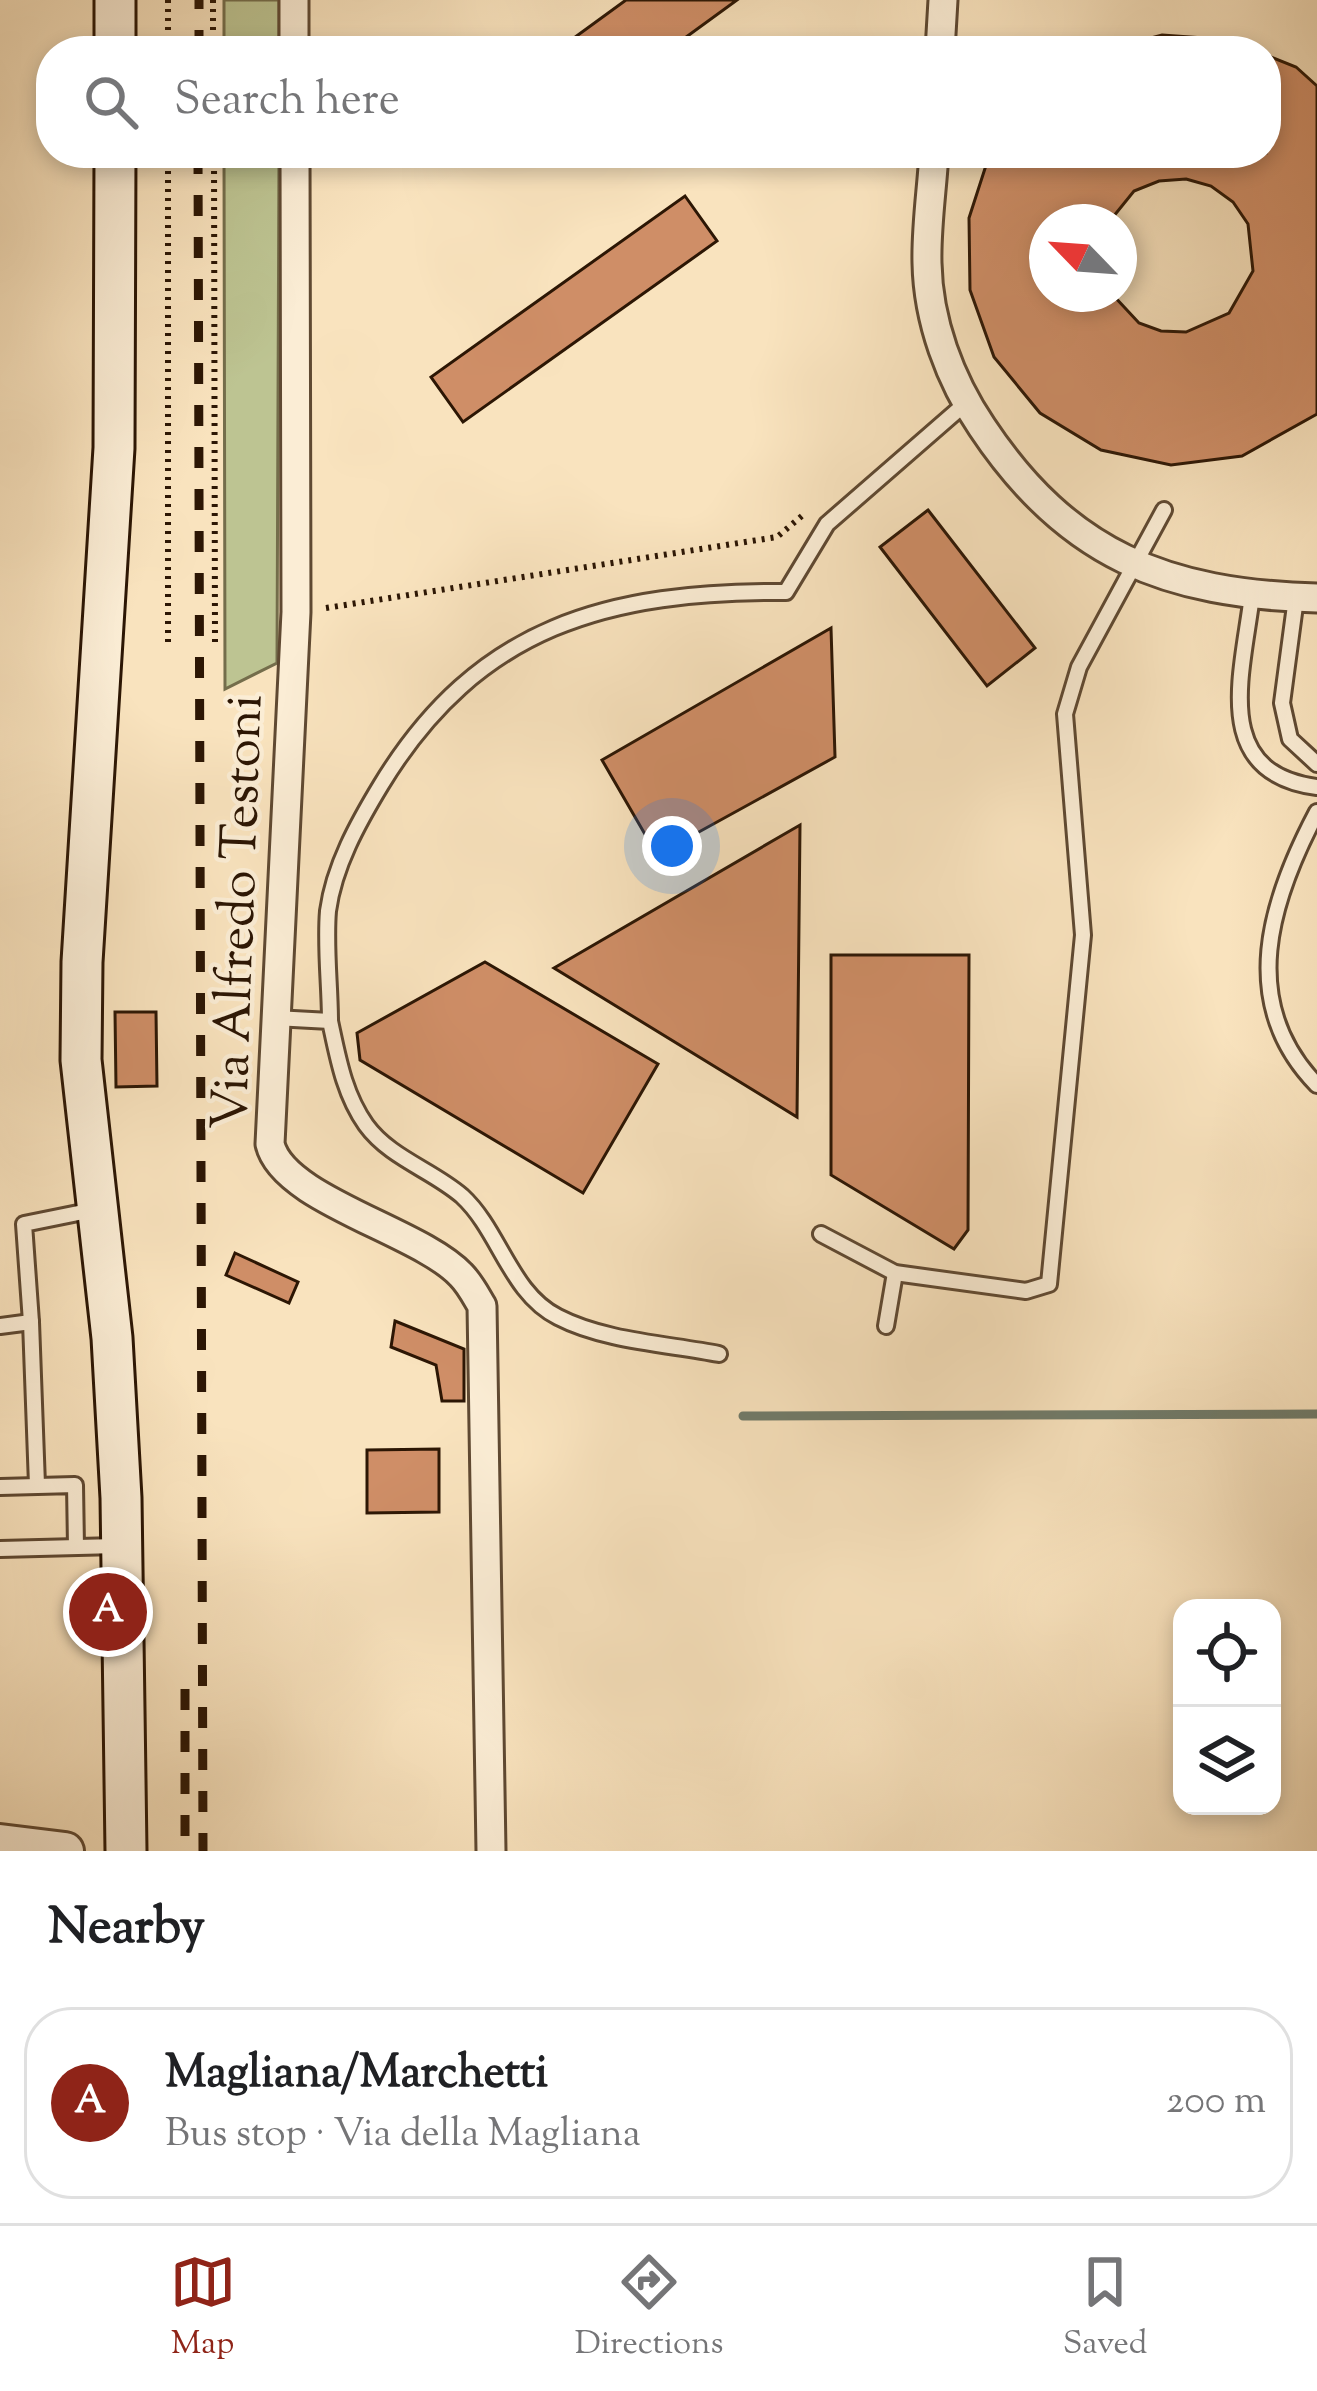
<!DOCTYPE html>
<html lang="en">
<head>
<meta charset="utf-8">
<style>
	:root { --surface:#fff; --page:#f6f6f6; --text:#202124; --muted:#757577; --line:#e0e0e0; --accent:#8f2418 }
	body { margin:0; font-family:"Sorts Mill Goudy",serif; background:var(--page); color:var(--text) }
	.controls { position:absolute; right:36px; bottom:36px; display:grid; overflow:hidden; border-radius:24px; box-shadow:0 6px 18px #0003 }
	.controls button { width:108px; height:108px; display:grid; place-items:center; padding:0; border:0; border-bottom:3px solid var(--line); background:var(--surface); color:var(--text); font:60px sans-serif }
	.compass { position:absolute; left:1029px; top:204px; width:108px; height:108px; border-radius:50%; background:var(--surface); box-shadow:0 6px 18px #0003; rotate:295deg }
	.you { position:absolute; left:672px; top:846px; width:42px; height:42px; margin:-30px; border:9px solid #fff; border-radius:50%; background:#1a73e8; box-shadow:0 0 0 18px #1a73e833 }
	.badge { display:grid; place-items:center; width:78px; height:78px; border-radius:50%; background:var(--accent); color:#fff; font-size:39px; font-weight:700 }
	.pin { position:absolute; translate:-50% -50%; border:6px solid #fff; box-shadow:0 3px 12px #0006 }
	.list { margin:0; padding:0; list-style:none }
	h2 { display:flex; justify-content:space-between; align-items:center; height:156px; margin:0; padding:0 48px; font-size:51px }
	h2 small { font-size:39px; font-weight:400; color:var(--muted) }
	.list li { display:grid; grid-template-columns:78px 1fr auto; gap:36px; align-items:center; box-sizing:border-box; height:192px; margin:0 24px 24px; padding:0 24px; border:3px solid var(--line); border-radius:48px }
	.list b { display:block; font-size:45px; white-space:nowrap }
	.list p { margin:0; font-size:39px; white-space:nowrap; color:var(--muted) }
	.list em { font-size:39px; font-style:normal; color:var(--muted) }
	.icon { flex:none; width:66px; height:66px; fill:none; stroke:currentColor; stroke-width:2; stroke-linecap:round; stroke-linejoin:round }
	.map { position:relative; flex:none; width:1317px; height:1851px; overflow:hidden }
	.search { position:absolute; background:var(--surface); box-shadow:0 6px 18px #0003; left:36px; right:36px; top:36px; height:132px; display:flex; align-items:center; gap:30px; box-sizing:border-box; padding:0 42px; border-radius:48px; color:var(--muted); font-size:45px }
	.sheet { height:372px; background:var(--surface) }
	nav { display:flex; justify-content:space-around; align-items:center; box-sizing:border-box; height:168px; border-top:3px solid var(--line); background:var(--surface); font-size:33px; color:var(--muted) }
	nav a { display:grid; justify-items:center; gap:6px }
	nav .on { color:var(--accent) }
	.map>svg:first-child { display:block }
</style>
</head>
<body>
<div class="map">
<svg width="1317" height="1851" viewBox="0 0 1317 1851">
	<rect width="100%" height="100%" fill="#f9e3be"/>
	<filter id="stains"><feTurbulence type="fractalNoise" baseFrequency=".00167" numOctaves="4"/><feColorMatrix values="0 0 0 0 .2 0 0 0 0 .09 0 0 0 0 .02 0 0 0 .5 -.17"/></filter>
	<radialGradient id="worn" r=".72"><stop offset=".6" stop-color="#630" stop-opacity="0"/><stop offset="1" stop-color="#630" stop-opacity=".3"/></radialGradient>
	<g fill="#bdc492" stroke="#746d4b" stroke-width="3">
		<rect x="224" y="0" width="55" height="51"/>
		<path d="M224,153h55l-2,510 -52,26z"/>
	</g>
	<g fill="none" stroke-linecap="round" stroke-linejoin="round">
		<path stroke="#707b6a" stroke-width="9" d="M743,1416l574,-2"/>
	</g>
	<g fill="#cf8e67" stroke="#2c1604" stroke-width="3" fill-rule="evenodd">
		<path d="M626,0h111l-70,51h-111z"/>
		<path d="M1162,35l70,5 26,11h-156z"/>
		<path d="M1266,55l30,12 21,19v328l-75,42 -71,9 -70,-15 -61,-37 -46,-56 -24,-67 -1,-72 21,-65h276zM1186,179l25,7 22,16 15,22 5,47 -24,42 -43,19 -25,-1 -22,-8 -27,-29h-65v-72h62l25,-31 25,-10z"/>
		<path d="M685,196l32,45 -254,181 -32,-45z"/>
		<path d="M928,510l107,138 -48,38 -107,-139z"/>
		<path d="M831,628l4,129 -178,98 -55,-95z"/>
		<path d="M800,825l-3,292 -243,-149z"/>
		<path d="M831,955h138l-1,275 -14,19 -123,-74z"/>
		<path d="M485,962l173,102 -75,129 -223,-133 -3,-27z"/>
		<path d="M115,1012h41l1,74 -41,1z"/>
		<path d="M235,1253l63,29 -9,21 -63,-28z"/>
		<path d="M395,1321l69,28v52h-22l-6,-36 -45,-18z"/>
		<path d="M439,1449v63l-72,1v-63z"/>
	</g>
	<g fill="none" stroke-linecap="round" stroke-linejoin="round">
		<defs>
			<g id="service">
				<path d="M1252,595c-9,77 -43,178 65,192"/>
				<path d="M1296,598l-14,105 8,36 27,25"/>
				<path d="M1317,812c-46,87 -81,190 0,273"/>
				<path d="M275,1018l55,3c8,37 14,73 36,104 24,33 66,45 96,71 38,35 48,97 96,121 46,24 110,27 161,37"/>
				<path d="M330,1021c0,-35 -5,-74 -2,-110 6,-45 30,-88 53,-126 97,-160 228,-194 405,-193l41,-68 139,-121"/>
				<path d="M821,1234l74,39 131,18 23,-7 34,-349 -18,-221 14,-47 85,-157"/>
				<path d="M31,1322l-7,-98 69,-14"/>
				<path d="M0,1326l31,-4 6,163"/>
				<path d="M886,1326l9,-53"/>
				<path d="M0,1487l75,-2 1,62"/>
				<path d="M0,1549l117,-3"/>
			</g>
			<g id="minor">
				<path d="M294,0v51"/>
				<path d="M940,51l3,-51"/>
				<path d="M295,153l1,459 -26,532c13,56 150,87 191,131 9,9 15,21 21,31l9,545"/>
				<path d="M934,153c-2,36 -8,74 -7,110 1,58 23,117 55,164 85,128 184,167 335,171"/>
			</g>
			<path id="tertiary" d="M0,1843l65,8"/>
			<g id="secondary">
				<path d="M115,51v-51"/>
				<path d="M115,153l-1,295 -32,514 -1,98 31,278 9,160 5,353"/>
			</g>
		</defs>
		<use href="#service" stroke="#5f4932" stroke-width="20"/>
		<use href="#minor" stroke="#5f4932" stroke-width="33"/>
		<use href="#tertiary" stroke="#5f4932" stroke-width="42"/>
		<use href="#secondary" stroke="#2c1604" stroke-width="45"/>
		<g stroke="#2c1604" stroke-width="6" stroke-dasharray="3 6" stroke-linecap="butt">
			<path d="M168,0v51"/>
			<path d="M213,0v51"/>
			<path d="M168,153v489"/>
			<path d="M214,153l1,491"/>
			<path d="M326,608l451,-71 26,-22"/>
		</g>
		<use href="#service" stroke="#fbedd5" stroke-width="14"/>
		<use href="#minor" stroke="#fbedd5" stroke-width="27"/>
		<use href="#tertiary" stroke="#fbedd5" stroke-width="36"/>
		<use href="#secondary" stroke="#fbedd5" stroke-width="39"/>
		<g stroke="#2c1604" stroke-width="9" stroke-dasharray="21 21" stroke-linecap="butt">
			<path d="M199,51v-51"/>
			<path d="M198,153l5,1698"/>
			<path d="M185,1689v162"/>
		</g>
	</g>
	<g text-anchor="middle" stroke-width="9" stroke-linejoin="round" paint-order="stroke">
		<g font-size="51" fill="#2c1604" stroke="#fbedd5">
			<text transform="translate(235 912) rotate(-88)" y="18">Via Alfredo Testoni</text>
		</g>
	</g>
	<rect width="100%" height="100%" filter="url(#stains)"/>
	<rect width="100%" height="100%" fill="url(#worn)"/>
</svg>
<div class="controls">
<button><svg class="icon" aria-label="locate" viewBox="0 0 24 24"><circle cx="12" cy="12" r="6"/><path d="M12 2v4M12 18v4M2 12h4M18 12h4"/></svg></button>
<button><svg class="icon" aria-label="layers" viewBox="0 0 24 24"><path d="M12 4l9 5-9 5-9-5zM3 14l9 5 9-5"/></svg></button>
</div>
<svg class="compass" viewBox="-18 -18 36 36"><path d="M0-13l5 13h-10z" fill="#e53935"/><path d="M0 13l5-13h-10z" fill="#757577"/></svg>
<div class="you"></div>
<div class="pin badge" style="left:108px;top:1612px">A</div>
<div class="search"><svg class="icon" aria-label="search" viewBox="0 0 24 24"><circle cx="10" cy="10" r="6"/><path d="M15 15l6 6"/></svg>Search here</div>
</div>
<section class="sheet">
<h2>Nearby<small></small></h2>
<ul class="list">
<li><span class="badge">A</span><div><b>Magliana/Marchetti</b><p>Bus stop · Via della Magliana</p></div><em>200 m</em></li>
</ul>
</section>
<nav>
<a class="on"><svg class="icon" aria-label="map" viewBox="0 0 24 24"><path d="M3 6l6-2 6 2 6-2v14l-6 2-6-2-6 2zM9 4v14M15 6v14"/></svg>Map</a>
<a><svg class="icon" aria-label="directions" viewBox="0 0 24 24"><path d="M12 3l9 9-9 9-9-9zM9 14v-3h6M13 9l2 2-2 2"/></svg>Directions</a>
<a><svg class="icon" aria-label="saved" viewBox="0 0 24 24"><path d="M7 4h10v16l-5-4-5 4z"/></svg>Saved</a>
</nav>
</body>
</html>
